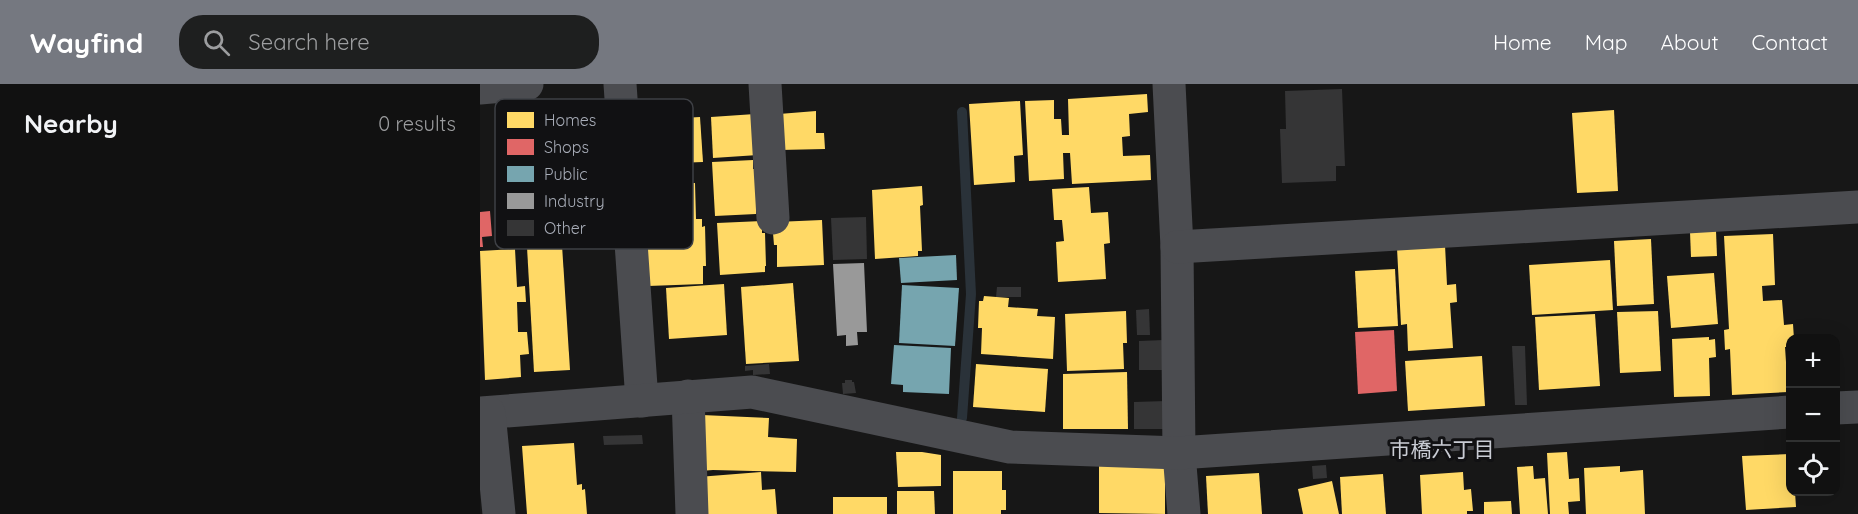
<!DOCTYPE html>
<html lang="en">
<head>
<meta charset="utf-8">
<style>
	:root { --surface:#111; --page:#1e1f1f; --text:#f1f3f6; --muted:#9c9d9f; --line:#303131; --accent:#757880 }
	body { margin:0; font-family:Quicksand,"Noto Sans JP",sans-serif; background:var(--page); color:var(--text) }
	.controls { position:absolute; right:18px; bottom:18px; display:grid; overflow:hidden; border-radius:12px; box-shadow:0 6px 24px #0002 }
	.controls button { width:54px; height:54px; display:grid; place-items:center; padding:0; border:0; border-bottom:2px solid var(--line); background:var(--surface); color:var(--text); font:30px sans-serif }
	.list { margin:0; padding:0; list-style:none }
	h2 { display:flex; justify-content:space-between; align-items:center; height:78px; margin:0; padding:0 24px; font-size:26px }
	h2 small { font-size:20px; font-weight:400; color:var(--muted) }
	.icon { flex:none; width:33px; height:33px; fill:none; stroke:currentColor; stroke-width:2; stroke-linecap:round; stroke-linejoin:round }
	.map { position:relative; flex:none; width:1378px; height:430px; overflow:hidden }
	header { display:flex; align-items:center; gap:36px; box-sizing:border-box; height:84px; padding:0 30px; background:var(--accent); color:#fff }
	header strong { font-size:28px }
	nav { display:flex; gap:33px; margin-inline-start:auto; font-size:21px }
	.search { width:420px; height:54px; background:var(--page); display:flex; align-items:center; gap:15px; box-sizing:border-box; padding:0 21px; border-radius:24px; color:var(--muted); font-size:22px }
	main { display:flex }
	aside { flex:1; background:var(--surface) }
	.map>svg:first-child { display:block }
</style>
</head>
<body>
<header>
<strong>Wayfind</strong>
<div class="search"><svg class="icon" aria-label="search" viewBox="0 0 24 24"><circle cx="10" cy="10" r="6"/><path d="M15 15l6 6"/></svg>Search here</div>
<nav><a>Home</a><a>Map</a><a>About</a><a>Contact</a></nav>
</header>
<main>
<aside>
<h2>Nearby<small>0 results</small></h2>
<ul class="list">
</ul>
</aside>
<div class="map">
<svg width="1378" height="430" viewBox="0 0 1378 430">
	<rect width="100%" height="100%" fill="#171717"/>
	<g fill="#ffd966">
		<path d="M667,10l1,18 -19,2 1,22 -8,1 1,19 27,-1 1,25 -79,4 -2,-31h-7l1,26 -35,2 -4,-80 29,-1v19h7l1,16h7l-1,-36z"/>
		<path d="M540,17l3,54 -9,1 1,26 -41,3 -5,-81z"/>
		<path d="M1134,26l4,81 -41,2 -5,-80z"/>
		<path d="M336,27v22h8l1,16 -45,1 -1,-36z"/>
		<path d="M275,30l3,41 -45,3 -2,-41z"/>
		<path d="M220,33l3,45 -54,2 -2,-44z"/>
		<path d="M273,76v9h5l-2,45 -41,2 -3,-54z"/>
		<path d="M215,99l1,36h6v8l3,-1 1,40h-3v18l-55,2 -2,-68h3l-1,-34z"/>
		<path d="M442,102l1,19 -3,1 2,45h-4v5l-43,3 -3,-69z"/>
		<path d="M609,103l2,26 17,-1 2,31 -6,1 2,35 -48,3 -2,-40 8,-1 -2,-21h-8l-2,-31z"/>
		<path d="M342,136l2,45 -47,2v-22h-3l-1,-12 3,1v-12z"/>
		<path d="M282,137v12h3l1,33h-1v6l-45,3 -3,-52z"/>
		<path d="M1236,147l1,25 -26,1 -1,-25z"/>
		<path d="M1293,150l2,51 -13,1 1,15 19,-1 2,25 9,-1 1,15h-4v8h-5l3,45 -56,3 -2,-46 -5,1 -1,-20 5,-1 -5,-93z"/>
		<path d="M1171,155l3,65 -37,2 -3,-65z"/>
		<path d="M82,161l8,125 -36,2 -7,-125z"/>
		<path d="M965,161l2,40 9,-1 1,18 -7,1 3,45 -45,3 -1,-27 -6,1 -4,-77z"/>
		<path d="M35,165l2,38 8,-1 1,16h-9l1,30h9l2,22 -9,1 1,22 -36,3 -5,-129z"/>
		<path d="M1130,176l3,50 -81,5 -3,-50z"/>
		<path d="M915,185l3,57 -40,2 -3,-57z"/>
		<path d="M1234,189l4,51 -47,4 -4,-52z"/>
		<path d="M313,199l6,78 -53,3 -5,-77z"/>
		<path d="M244,200l3,51 -58,4 -3,-51z"/>
		<path d="M504,212l25,2 -1,9 30,2 -1,7 18,1 -2,42 -72,-5 1,-26h-4l1,-27h4z"/>
		<path d="M646,227l1,32h-4l1,26 -57,2 -2,-57z"/>
		<path d="M1178,227l3,60 -41,2 -3,-61z"/>
		<path d="M1115,230l5,72 -61,4 -4,-73z"/>
		<path d="M1229,253v3l6,-1 1,18 -7,1 1,38 -36,1 -2,-58z"/>
		<path d="M1002,272l3,50 -77,5 -3,-50z"/>
		<path d="M496,280l72,5 -3,43 -72,-5z"/>
		<path d="M647,288l1,57h-65v-55z"/>
		<path d="M222,331l67,3 -1,19 29,2 -1,33 -83,-2 -13,1z"/>
		<path d="M94,359l3,42 5,-1v6l3,-1 2,25h-60l-5,-68z"/>
		<path d="M416,368h26l19,3v31l-43,1z"/>
		<path d="M1087,368l2,27 10,-1 1,23 -12,1 1,12h-19l-3,-61z"/>
		<path d="M1310,370v38h5l1,15 -50,3 -4,-54z"/>
		<path d="M619,382h66v48l-66,-1z"/>
		<path d="M1053,382l1,13 11,-1 3,36h-28l-3,-47z"/>
		<path d="M1140,382v6l23,-2 2,44h-59l-2,-46z"/>
		<path d="M473,387h49v19h4v20h-5v4h-48z"/>
		<path d="M281,388l1,18 13,-1 2,25h-76l-3,-37z"/>
		<path d="M983,388l1,18 7,-1 2,22h-6v3h-45l-2,-39z"/>
		<path d="M779,389l3,41h-54l-2,-38z"/>
		<path d="M903,390l3,40h-44l-2,-37z"/>
		<path d="M852,397l7,33h-36l-5,-25z"/>
		<path d="M417,407h37l1,23h-38z"/>
		<rect x="353" y="413" width="54" height="17"/>
		<path d="M1031,417l1,13h-28v-12z"/>
	</g>
	<g fill="#e06666">
		<path d="M10,127l2,25 -10,1 1,10h-3v-35z"/>
		<path d="M914,246l3,61 -39,3 -3,-62z"/>
	</g>
	<g fill="#76a5af">
		<path d="M476,171l1,25 -56,3 -2,-25z"/>
		<path d="M422,201l57,3 -4,58 -56,-3z"/>
		<path d="M414,261l57,3 -2,46 -46,-2v-7l-12,-1z"/>
	</g>
	<path fill="#999" d="M384,179l3,69h-10l1,13 -12,1v-11l-9,1 -4,-72z"/>
	<g fill="none" stroke-linecap="round" stroke-linejoin="round">
		<path stroke="#2a3239" stroke-width="10" d="M482,28l9,182 -9,124"/>
	</g>
	<g fill="#353536">
		<path d="M862,5l3,77h-9v15l-54,2 -2,-54h6l-1,-38z"/>
		<path d="M386,133l1,42 -34,1 -2,-42z"/>
		<path d="M517,203h24v10h-25z"/>
		<path d="M669,225l1,26h-13l-1,-25z"/>
		<path d="M684,256l1,30h-26v-29z"/>
		<path d="M1032,262h13l2,59h-12z"/>
		<path d="M289,280l1,10 -17,1v-5l-8,1v-5z"/>
		<path d="M365,296h7v2h2l2,11 -13,1 -1,-11h3z"/>
		<path d="M686,317l1,28h-33v-27z"/>
		<path d="M162,351l1,9 -39,1 -1,-9z"/>
		<path d="M846,381l1,13 -14,1 -1,-13z"/>
	</g>
	<g fill="none" stroke-linecap="round" stroke-linejoin="round">
		<g stroke="#4b4c50" stroke-width="33">
			<path d="M140,0l22,317"/>
			<path d="M285,0l8,134"/>
			<path d="M689,0l8,163 2,206 5,61"/>
			<path d="M0,4l47,-4"/>
			<path d="M697,163l681,-40"/>
			<path d="M208,312l4,118"/>
			<path d="M1356,324l22,-1"/>
			<path d="M0,329l272,-21 258,55 169,6 611,-41"/>
			<path d="M9,329l10,101"/>
		</g>
	</g>
	<g text-anchor="middle" stroke-width="6" stroke-linejoin="round" paint-order="stroke">
		<g font-size="21" fill="#c9ccd4" stroke="#111113">
			<text x="962" y="373">市橋六丁目</text>
		</g>
	</g>
	<rect x="15" y="15" width="198" height="150" rx="9" fill="#111113" stroke="#3e4045" stroke-width="1.5"/>
	<rect x="27" y="28" width="27" height="16" fill="#ffd966"/>
	<rect x="27" y="55" width="27" height="16" fill="#e06666"/>
	<rect x="27" y="82" width="27" height="16" fill="#76a5af"/>
	<rect x="27" y="109" width="27" height="16" fill="#999"/>
	<rect x="27" y="136" width="27" height="16" fill="#353536"/>
	<g font-size="16" fill="#a8adb8">
		<text x="64" y="42">Homes</text>
		<text x="64" y="69">Shops</text>
		<text x="64" y="96">Public</text>
		<text x="64" y="123">Industry</text>
		<text x="64" y="150">Other</text>
	</g>
</svg>
<div class="controls">
<button>+</button>
<button>−</button>
<button><svg class="icon" aria-label="locate" viewBox="0 0 24 24"><circle cx="12" cy="12" r="6"/><path d="M12 2v4M12 18v4M2 12h4M18 12h4"/></svg></button>
</div>
</div>
</main>
</body>
</html>
